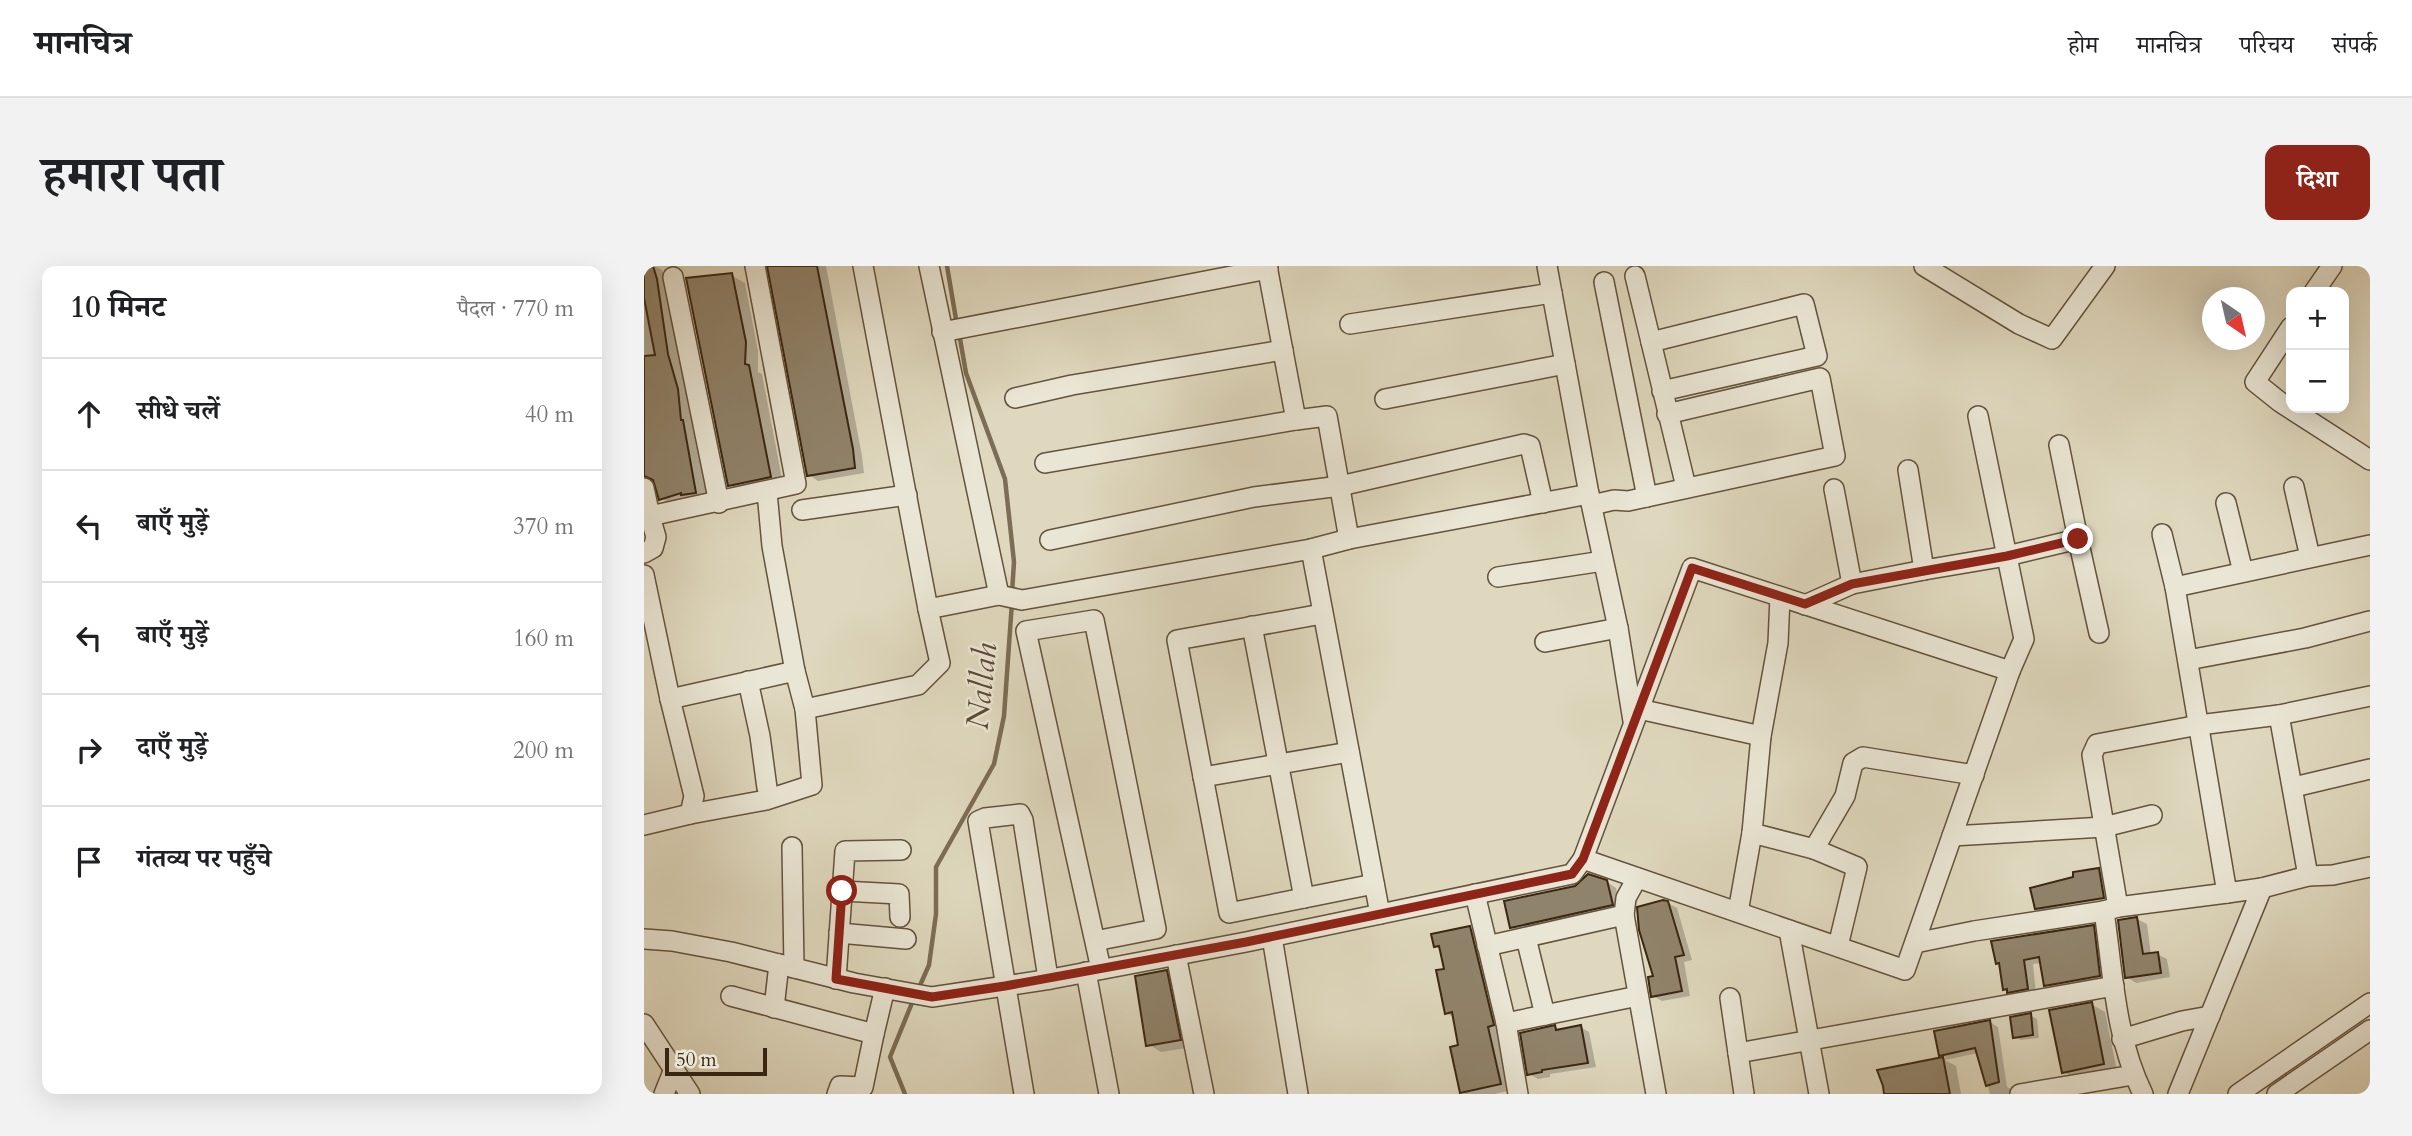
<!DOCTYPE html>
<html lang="hi">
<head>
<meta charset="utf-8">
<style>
	:root { --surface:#fff; --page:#f2f2f2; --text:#202124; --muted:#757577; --line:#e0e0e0; --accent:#8f2418 }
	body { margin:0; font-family:Cardo,"Noto Serif Devanagari",serif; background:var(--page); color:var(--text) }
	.controls { position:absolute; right:21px; top:21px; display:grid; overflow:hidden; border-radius:14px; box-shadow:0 7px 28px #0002 }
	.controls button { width:63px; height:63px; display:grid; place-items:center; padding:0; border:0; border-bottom:2px solid var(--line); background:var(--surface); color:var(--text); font:35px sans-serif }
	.compass { position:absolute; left:1558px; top:21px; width:63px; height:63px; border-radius:50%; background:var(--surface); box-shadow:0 7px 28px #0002; rotate:146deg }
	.scale { position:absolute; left:21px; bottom:18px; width:102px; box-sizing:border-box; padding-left:7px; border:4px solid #3b2711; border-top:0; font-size:19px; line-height:24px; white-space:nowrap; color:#3b2711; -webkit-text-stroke:5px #eae6d5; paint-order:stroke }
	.stop { position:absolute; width:21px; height:21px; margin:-16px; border:5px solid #8f2418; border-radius:50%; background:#fff }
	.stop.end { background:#8f2418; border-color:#fff; box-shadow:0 2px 7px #0008 }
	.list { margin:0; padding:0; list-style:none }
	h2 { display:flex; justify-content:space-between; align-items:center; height:91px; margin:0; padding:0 28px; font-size:30px }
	h2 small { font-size:23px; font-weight:400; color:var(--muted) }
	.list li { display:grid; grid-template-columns:46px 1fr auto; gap:21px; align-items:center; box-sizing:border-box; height:112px; padding:0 28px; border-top:2px solid var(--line) }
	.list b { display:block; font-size:26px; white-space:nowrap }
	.list em { font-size:23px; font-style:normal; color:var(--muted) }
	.icon { flex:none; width:38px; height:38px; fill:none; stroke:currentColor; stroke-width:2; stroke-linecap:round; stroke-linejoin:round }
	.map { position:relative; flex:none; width:1726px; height:828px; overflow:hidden; border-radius:14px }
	header { display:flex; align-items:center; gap:42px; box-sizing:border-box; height:98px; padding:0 35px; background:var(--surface); border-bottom:2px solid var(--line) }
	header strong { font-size:33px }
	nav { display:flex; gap:38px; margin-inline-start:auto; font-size:24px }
	.intro { display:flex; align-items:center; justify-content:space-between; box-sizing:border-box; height:168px; padding:0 42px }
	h1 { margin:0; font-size:49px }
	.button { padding:18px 32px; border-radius:14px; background:var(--accent); color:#fff; font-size:24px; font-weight:700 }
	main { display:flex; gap:42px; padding:0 42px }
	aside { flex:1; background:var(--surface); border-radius:14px; box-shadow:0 7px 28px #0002 }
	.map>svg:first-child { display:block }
</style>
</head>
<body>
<header>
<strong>मानचित्र</strong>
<nav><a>होम</a><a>मानचित्र</a><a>परिचय</a><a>संपर्क</a></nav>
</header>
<div class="intro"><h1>हमारा पता</h1><a class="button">दिशा</a></div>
<main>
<aside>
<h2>10 मिनट<small>पैदल · 770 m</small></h2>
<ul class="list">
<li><svg class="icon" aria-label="ahead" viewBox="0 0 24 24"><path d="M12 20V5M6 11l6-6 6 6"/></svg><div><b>सीधे चलें</b></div><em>40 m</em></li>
<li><svg class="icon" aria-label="left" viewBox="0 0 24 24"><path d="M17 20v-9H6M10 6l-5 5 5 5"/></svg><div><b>बाएँ मुड़ें</b></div><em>370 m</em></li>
<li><svg class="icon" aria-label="left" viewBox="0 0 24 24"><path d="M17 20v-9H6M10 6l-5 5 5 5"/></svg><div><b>बाएँ मुड़ें</b></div><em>160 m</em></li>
<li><svg class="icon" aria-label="right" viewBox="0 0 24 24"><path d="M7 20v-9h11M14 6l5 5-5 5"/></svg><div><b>दाएँ मुड़ें</b></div><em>200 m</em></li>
<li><svg class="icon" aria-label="arrive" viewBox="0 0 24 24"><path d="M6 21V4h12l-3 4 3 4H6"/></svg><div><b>गंतव्य पर पहुँचे</b></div></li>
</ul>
</aside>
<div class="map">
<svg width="1726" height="828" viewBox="0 0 1726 828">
	<rect width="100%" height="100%" fill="#dfd8be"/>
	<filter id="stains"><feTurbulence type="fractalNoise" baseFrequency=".00286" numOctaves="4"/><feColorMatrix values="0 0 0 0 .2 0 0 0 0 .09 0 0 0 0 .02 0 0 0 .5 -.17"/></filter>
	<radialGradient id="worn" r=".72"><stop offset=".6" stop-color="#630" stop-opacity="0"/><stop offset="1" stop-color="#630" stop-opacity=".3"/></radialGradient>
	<g fill="#0003">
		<path d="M0,0h10l8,4 7,18 40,212 -35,6 -13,-8 -5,-16 -12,-8v-172h3z"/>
		<path d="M125,0h57l36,190 2,17 -46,8 -9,-6z"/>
		<path d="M87,9l14,8 13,68v21l4,2 21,110 -40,9 -13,-8z"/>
		<path d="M1455,604l9,5 5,28 -67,11 -10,-6z"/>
		<path d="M963,616l9,6 5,22 -101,23 -9,-6z"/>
		<path d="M1024,637l9,5 15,52 -8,2 6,34 -28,5 -9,-5z"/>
		<path d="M1493,653l10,5 4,31 6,-1 10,5 3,18 -34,6 -9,-6z"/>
		<path d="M1449,661l9,5 7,49 -54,9 -9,-5 -5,-22 -8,1 3,30 -18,3 -14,-8 -3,-25 -3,-2z"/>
		<path d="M826,662l11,7 30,155 -16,4h-30l-3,-2 -2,-46 -5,-28 -9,-5v-43l-5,-20 -6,-4z"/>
		<path d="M522,706l14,8 13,67 -32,5 -13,-8z"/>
		<path d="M1447,738l14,8 12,59 -40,9 -13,-8z"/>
		<path d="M1386,749l7,4 2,19 -18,2 -6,-3z"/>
		<path d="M1346,756l8,5 9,60 4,2v5h-21l-12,-41 -33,7 11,6 5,28h-75l-7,-23 67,-13 -5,-3z"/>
		<path d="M911,761l6,3 19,-3 9,5 7,35 -46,7v3l-12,2 -9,-5z"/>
	</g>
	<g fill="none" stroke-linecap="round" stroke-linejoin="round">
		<g stroke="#7c6d55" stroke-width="4.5">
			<path d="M303,0l10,59"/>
			<path d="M315,67l7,40 39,106 9,83 -2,31"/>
			<path d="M274,724l11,-25 7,-51v-47l58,-103 10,-48 8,-114"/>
			<path d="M261,828l-15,-37 24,-59"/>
		</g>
	</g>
	<g fill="#90836b" stroke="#3b2711" stroke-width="2">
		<path d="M0,0h9l4,13 11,75 10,35 3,31h2l13,73 -15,2v-2l-22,7 -6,-20 -9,-4v-120l11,-1 -11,-57z"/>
		<path d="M123,0h50l36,183 2,19 -48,8z"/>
		<path d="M88,7l14,69 -1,22 4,1 22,112 -43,9 -42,-208z"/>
		<path d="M1455,602l5,30 -69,11 -5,-21 43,-11v-5z"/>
		<path d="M944,608l19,6 6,25 -103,23 -6,-27 71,-15z"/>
		<path d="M1019,634l5,1 16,54 -9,2 7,34 -31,6 -3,-20 5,-1 -14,-46 -2,-23z"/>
		<path d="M1493,651l6,37 15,-2 3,21 -36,5 -7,-58z"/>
		<path d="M1450,659l6,51 -56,10 -5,-29 -15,3 4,29 -21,4v-4l-4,1 -4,-27 -3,1 -5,-23z"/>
		<path d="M826,660l24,99 -6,2 13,57 -41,9 -10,-46 8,-2 -6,-33 -7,2 -9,-44 8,-1 -5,-23 -5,1 -3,-13z"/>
		<path d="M523,704l14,70 -35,6 -11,-70z"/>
		<path d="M1448,736l12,62 -42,9 -13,-63z"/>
		<path d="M1387,747l2,22 -20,3 -3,-21z"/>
		<path d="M1346,754l9,62 -13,4 -11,-38 -36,8 -5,-25z"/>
		<path d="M911,759l1,5 25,-5 7,38 -46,7v2l-15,3 -7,-42z"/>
		<path d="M1299,791l7,37h-66l-1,-8 -6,-16z"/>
	</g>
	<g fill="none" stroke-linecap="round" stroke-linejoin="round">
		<defs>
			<g id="minor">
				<path d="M219,0l65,343"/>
				<path d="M285,0l70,329"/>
				<path d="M623,0l29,154 31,-4 22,123"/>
				<path d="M903,0l42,228"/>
				<path d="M1280,0l95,58 33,15 53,-73"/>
				<path d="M991,10l16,66"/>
				<path d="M29,11l46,226"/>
				<path d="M960,16l43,215"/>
				<path d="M1670,26l18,-26"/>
				<path d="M706,58l202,-31"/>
				<path d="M1647,61l-36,55 25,20 90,58"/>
				<path d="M298,66l326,-63"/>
				<path d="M1018,125l155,-35 -13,-52 -153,38 35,145"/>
				<path d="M371,132l57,-13 211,-35"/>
				<path d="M741,133l180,-35"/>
				<path d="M401,197l251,-43"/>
				<path d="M1264,204l16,100 83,-14 71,-17 -19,-94"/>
				<path d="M1650,221l16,70"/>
				<path d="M0,222l6,28"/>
				<path d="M1190,223l18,95"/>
				<path d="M123,226l5,54 23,125"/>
				<path d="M1582,237l17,69"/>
				<path d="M948,239l22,-5 14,1 207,-45 -15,-78 -153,36"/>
				<path d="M158,244l105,-15"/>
				<path d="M1518,268l13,53"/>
				<path d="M1434,273l21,94"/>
				<path d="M406,274l204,-43 86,-11 184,-42 6,2 13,57"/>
				<path d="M667,283l69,365"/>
				<path d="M0,287l9,-5 3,-11 -6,-21 146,-32 -41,-218"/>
				<path d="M0,309l26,124"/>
				<path d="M854,311l105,-16"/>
				<path d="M1136,331l-2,46 -17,93 -9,97 62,16 31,-53 8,-33 10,-6 111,18"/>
				<path d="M1161,339l47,-21 72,-14"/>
				<path d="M678,348l-145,26 52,273 145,-29"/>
				<path d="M608,360l52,272"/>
				<path d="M901,376l73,-14"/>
				<path d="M1544,394l117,-22 65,-17"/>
				<path d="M104,415l12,55 7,52"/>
				<path d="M995,443l122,27"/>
				<path d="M1635,449l29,161"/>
				<path d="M559,511l146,-25"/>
				<path d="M1650,521l76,-18"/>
				<path d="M46,548l76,-14 46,-15 -7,-76"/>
				<path d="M0,559l46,-11 4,-18 -24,-97 125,-28 10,38 113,-24 22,-22 -12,-54 71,-14 23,5 289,-51 38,-10 240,-45 29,134 15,93"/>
				<path d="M1308,570l152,-9 48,-12"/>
				<path d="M148,581l2,121"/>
				<path d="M1170,583l43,18 -19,79"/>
				<path d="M939,593l322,111 105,-299 14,-32 -46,-223"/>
				<path d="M1618,622l46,-12 25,-1 37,-8"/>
				<path d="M198,625l57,3 1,23"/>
				<path d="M831,628l31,129 12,71"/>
				<path d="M1474,641l109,-14"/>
				<path d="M1460,645l14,-4 -26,-152 5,-11 102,-19 80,-10 91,-19"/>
				<path d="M1094,646l14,-79"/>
				<path d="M980,649l2,-17 11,-20"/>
				<path d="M1145,664l30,164"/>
				<path d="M195,667l67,6"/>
				<path d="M628,671l26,157"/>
				<path d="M882,672l19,77"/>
				<path d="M0,673l28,2 59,11 123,31 78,14 119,-18 195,-37 326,-68 11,-15 109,-291 318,103"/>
				<path d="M451,675l61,-12 -62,-309 -68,11 75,338"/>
				<path d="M1271,677l59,-12 130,-20c9,62 11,126 39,183"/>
				<path d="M843,680l137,-31 32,179"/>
				<path d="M532,689l28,139"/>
				<path d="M442,706l23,122"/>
				<path d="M192,713l9,-128 56,-1"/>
				<path d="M87,730l143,38 -11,53 -23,-1 -3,8"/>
				<path d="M1086,732l8,55"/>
				<path d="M130,742l5,-44"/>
				<path d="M862,757l132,-27"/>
				<path d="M0,758l46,70"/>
				<path d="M230,768l11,-46"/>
				<path d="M1478,773l60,-18 28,-5"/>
				<path d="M20,828l10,-25"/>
				<path d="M380,828l-46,-273 7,-3 35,-4 3,6 25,158"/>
				<path d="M1100,828l-6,-41 376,-67"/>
				<path d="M1376,828l113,-19"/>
				<path d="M1534,828l84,-206 -35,5 -52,-306 195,-42"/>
				<path d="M1594,828l132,-91"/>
				<path d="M1633,828l93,-64"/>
			</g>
		</defs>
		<use href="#minor" stroke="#64533c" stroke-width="22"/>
		<use href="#minor" stroke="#eae6d5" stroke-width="19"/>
	</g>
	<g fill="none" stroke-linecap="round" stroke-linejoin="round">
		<path stroke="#8f2418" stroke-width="9" d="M198,625l-6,88 96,18 73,-11 241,-44 326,-68 11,-15 109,-291 113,36 47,-20 155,-28 71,-17"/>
	</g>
	<g text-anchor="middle" stroke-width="5" stroke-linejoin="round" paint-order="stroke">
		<g font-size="32" font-style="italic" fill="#5b4a33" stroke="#eae6d5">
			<text transform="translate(337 420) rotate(-84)" y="11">Nallah</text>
		</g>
	</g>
	<rect width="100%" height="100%" filter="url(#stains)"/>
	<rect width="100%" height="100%" fill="url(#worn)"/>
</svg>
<div class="controls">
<button>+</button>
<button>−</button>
</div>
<svg class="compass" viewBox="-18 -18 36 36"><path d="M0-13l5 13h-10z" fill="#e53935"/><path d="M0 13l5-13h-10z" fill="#757577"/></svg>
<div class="scale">50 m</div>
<div class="stop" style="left:198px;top:625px"></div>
<div class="stop end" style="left:1434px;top:273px"></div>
</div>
</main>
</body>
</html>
